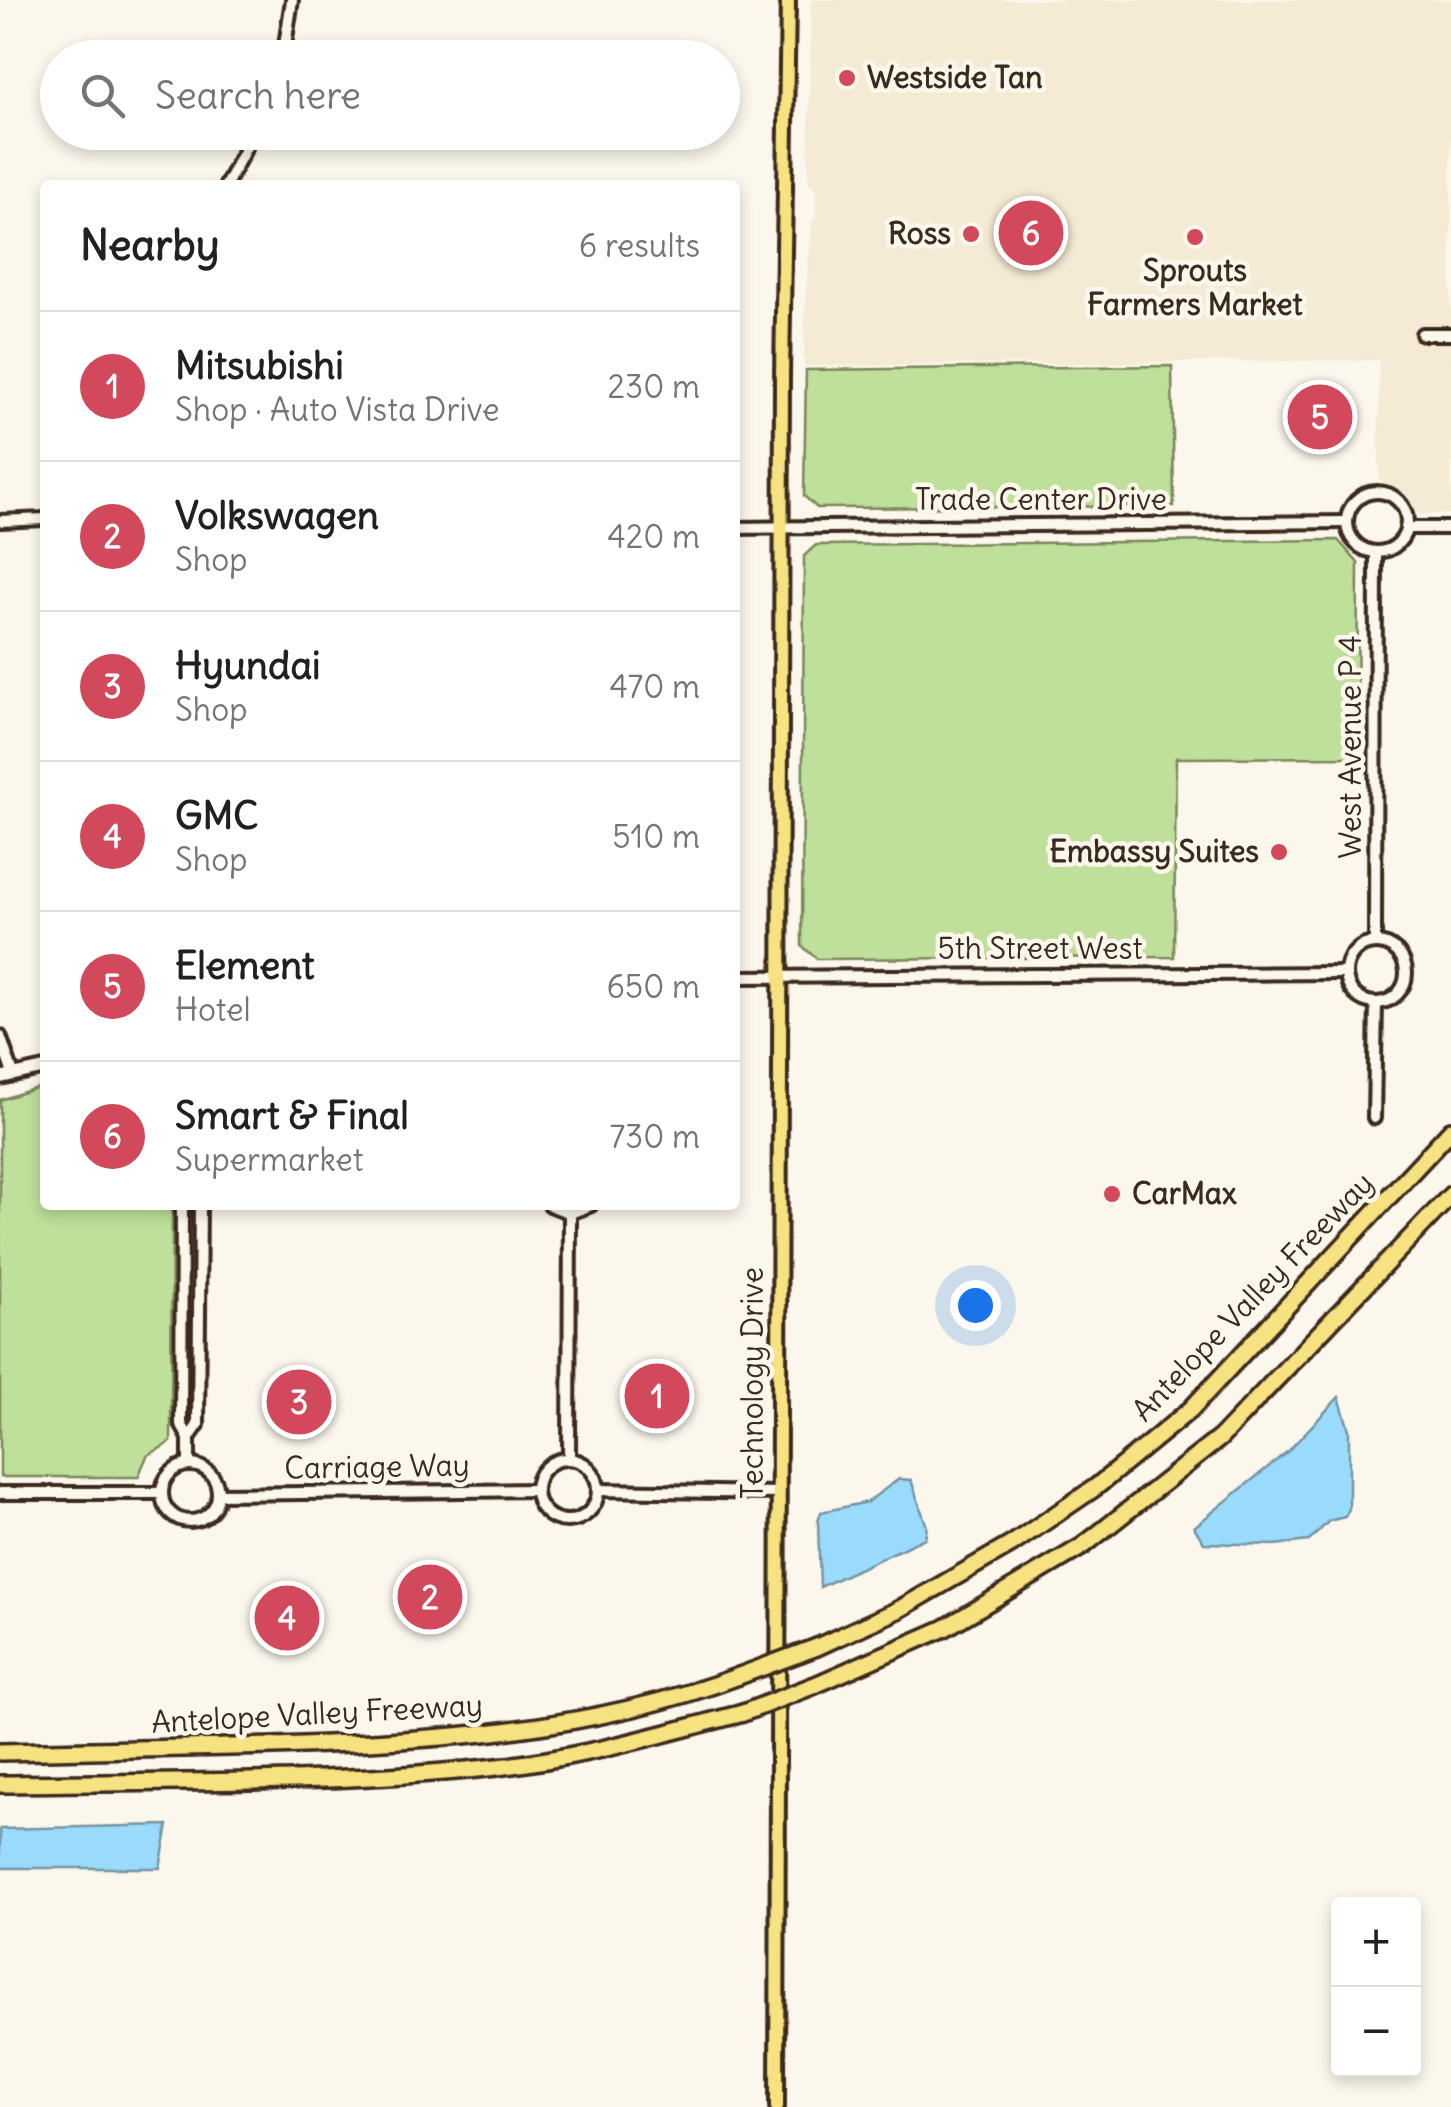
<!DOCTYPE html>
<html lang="en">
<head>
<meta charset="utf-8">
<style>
	:root { --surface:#fff; --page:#f6f6f6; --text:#202124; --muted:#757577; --line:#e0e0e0; --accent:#d1495b }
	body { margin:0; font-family:Delius,sans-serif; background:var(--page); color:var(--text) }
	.controls { position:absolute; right:30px; bottom:30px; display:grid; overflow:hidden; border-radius:10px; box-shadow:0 5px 15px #0003 }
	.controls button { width:90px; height:90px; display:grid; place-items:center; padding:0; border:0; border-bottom:2px solid var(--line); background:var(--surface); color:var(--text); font:50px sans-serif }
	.you { position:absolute; left:975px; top:1305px; width:35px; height:35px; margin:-25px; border:8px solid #fff; border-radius:50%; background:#1a73e8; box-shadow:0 0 0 15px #1a73e833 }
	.badge { display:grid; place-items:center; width:65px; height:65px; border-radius:50%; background:var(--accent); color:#fff; font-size:32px; font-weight:700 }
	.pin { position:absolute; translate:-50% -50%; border:5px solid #fff; box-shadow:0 2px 10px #0006 }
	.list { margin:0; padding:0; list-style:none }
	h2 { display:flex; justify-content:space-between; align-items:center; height:130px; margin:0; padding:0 40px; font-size:42px }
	h2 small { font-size:32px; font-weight:400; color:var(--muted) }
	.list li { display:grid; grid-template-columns:65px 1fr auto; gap:30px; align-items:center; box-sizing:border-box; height:150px; padding:0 40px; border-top:2px solid var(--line) }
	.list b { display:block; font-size:38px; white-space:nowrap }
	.list p { margin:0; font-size:32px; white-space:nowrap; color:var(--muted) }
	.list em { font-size:32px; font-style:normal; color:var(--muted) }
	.icon { flex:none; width:55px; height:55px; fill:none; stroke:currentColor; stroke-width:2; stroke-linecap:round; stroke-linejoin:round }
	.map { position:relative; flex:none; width:1451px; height:2107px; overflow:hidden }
	.search { position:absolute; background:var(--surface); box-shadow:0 5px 15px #0003; left:40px; top:40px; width:700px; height:110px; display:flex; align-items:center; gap:25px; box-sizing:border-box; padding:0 35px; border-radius:55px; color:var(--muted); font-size:38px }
	.panel { position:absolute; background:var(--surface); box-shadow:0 5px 15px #0003; left:40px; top:180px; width:700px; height:1030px; border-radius:10px }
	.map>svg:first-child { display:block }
</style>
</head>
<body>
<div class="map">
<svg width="1451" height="2107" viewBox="0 0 1451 2107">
	<rect width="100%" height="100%" fill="#fbf7ec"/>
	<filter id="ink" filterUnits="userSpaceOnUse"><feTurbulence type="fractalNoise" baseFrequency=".01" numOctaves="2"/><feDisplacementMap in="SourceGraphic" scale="20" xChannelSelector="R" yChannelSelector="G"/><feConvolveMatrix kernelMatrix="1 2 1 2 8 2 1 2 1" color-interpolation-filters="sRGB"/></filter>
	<g filter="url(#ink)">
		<path fill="#f5ead4" d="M811,0h640v514h-32l-16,-21 -24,-14v-119l-575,6 1,-63 7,-80 4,-6v-25l-8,-11z"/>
		<g fill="#bee09a" stroke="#7c855c" stroke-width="2.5">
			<path d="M1172,366l2,140 -357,2 -13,-12 2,-126z"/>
			<path d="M1338,540l20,23 -1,194 -181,1 -2,199 -357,2 -15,-13 2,-390 12,-11z"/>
			<path d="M45,1085v120h127l-1,237 -24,14 -9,21h-138v-377z"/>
		</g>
		<g fill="#9adbfc" stroke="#7494a3" stroke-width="2.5">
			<path d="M1339,1397l10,33v79l-4,8 -16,4 -20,20 -35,4 -70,-2 -10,-16 94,-76z"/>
			<path d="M899,1479l12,1 16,47 -2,11 -105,49 -2,-65 3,-10 46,-10z"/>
			<path d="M168,1825l-8,43h-160v-39z"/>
		</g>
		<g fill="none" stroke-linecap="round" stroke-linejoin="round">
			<defs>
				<g id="minor">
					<path d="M283,58l9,-58"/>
					<path d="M226,185l28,-53"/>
					<path d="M1422,334h29"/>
					<circle cx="1377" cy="522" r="30"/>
					<path d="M0,521l45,-2"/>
					<path d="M735,528l612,-6"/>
					<path d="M1406,528h45"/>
					<path d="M1375,942l1,-390"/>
					<circle cx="1376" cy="973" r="30"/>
					<path d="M735,977l610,-4"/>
					<path d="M0,1036l13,38"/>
					<path d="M0,1078l45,-10"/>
					<path d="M1374,1118l2,-115"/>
					<path d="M182,1205l-1,219 8,14v27"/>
					<path d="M550,1205l20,8 21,-8"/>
					<path d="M189,1438l9,-13 2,-220"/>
					<path d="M569,1457l1,-244"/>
					<circle cx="567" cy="1490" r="31"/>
					<circle cx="190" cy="1493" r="28"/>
					<path d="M599,1490l178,3"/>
					<path d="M0,1493h162"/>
					<path d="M219,1494l316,-4"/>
				</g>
				<path id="major" d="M777,2107l5,-1731 6,-376"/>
				<g id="highway">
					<path d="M817,1647l81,-37 114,-66 84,-57 95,-78 260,-279"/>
					<path d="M815,1685l130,-57 138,-82 137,-108 231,-243"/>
					<path d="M0,1752c91,-2 183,-4 274,-6 157,-5 316,-14 465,-70"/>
					<path d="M0,1784c165,-3 332,1 497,-17 84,-9 165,-33 246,-54"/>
				</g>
			</defs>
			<use href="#minor" stroke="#3b2a1e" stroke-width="18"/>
			<use href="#major" stroke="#3b2a1e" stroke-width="20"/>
			<use href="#highway" stroke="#3b2a1e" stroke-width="22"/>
			<use href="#minor" stroke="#fbf7ec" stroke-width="10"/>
			<use href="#major" stroke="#f7e281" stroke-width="12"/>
			<use href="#highway" stroke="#f7e281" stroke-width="15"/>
			<defs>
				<g id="highway-bridge">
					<path d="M739,1676l78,-29"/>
					<path d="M743,1713l72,-28"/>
				</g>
			</defs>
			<use href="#highway-bridge" stroke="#3b2a1e" stroke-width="22" stroke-linecap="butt"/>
			<use href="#highway-bridge" stroke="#f7e281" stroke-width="15"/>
		</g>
	</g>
	<g fill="#d1495b" stroke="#fbf7ec" stroke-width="4">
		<circle cx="847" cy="78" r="10"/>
		<circle cx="971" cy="234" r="10"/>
		<circle cx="1195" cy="237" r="10"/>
		<circle cx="1279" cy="852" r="10"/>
		<circle cx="1112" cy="1194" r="10"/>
	</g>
	<g text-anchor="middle" stroke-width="9" stroke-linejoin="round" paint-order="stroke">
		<g font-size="30" font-weight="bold" fill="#3b2a1e" stroke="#fbf7ec" text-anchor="start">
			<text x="867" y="88">Westside Tan</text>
			<text x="951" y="244" text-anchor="end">Ross</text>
			<text x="1195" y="281" text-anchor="middle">Sprouts<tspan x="1195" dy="34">Farmers Market</tspan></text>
			<text x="1259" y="862" text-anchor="end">Embassy Suites</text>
			<text x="1132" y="1204">CarMax</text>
		</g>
		<g font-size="30" fill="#3b2a1e" stroke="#fbf7ec">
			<text x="1041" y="510">Trade Center Drive</text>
			<text transform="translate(1351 747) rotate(-90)" y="10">West Avenue P 4</text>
			<text x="1040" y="959">5th Street West</text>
			<text transform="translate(1253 1297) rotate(-46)" y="10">Antelope Valley Freeway</text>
			<text transform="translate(753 1383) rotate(-90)" y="10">Technology Drive</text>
			<text transform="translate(377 1467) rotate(-1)" y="10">Carriage Way</text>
			<text transform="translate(317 1714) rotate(-3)" y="10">Antelope Valley Freeway</text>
		</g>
	</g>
</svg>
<div class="controls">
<button>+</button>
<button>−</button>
</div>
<div class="you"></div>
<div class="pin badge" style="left:657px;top:1396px">1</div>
<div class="pin badge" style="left:430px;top:1597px">2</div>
<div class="pin badge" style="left:299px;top:1402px">3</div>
<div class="pin badge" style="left:287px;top:1618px">4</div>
<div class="pin badge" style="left:1320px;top:417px">5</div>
<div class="pin badge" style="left:1031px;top:233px">6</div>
<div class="search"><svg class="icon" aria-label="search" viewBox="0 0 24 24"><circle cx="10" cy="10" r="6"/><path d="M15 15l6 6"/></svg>Search here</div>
<section class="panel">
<h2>Nearby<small>6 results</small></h2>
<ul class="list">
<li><span class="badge">1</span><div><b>Mitsubishi</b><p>Shop · Auto Vista Drive</p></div><em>230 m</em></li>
<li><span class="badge">2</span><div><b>Volkswagen</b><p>Shop</p></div><em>420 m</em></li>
<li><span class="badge">3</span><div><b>Hyundai</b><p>Shop</p></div><em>470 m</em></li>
<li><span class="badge">4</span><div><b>GMC</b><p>Shop</p></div><em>510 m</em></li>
<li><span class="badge">5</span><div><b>Element</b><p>Hotel</p></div><em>650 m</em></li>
<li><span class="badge">6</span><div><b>Smart &amp; Final</b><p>Supermarket</p></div><em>730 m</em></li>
</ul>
</section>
</div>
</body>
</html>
